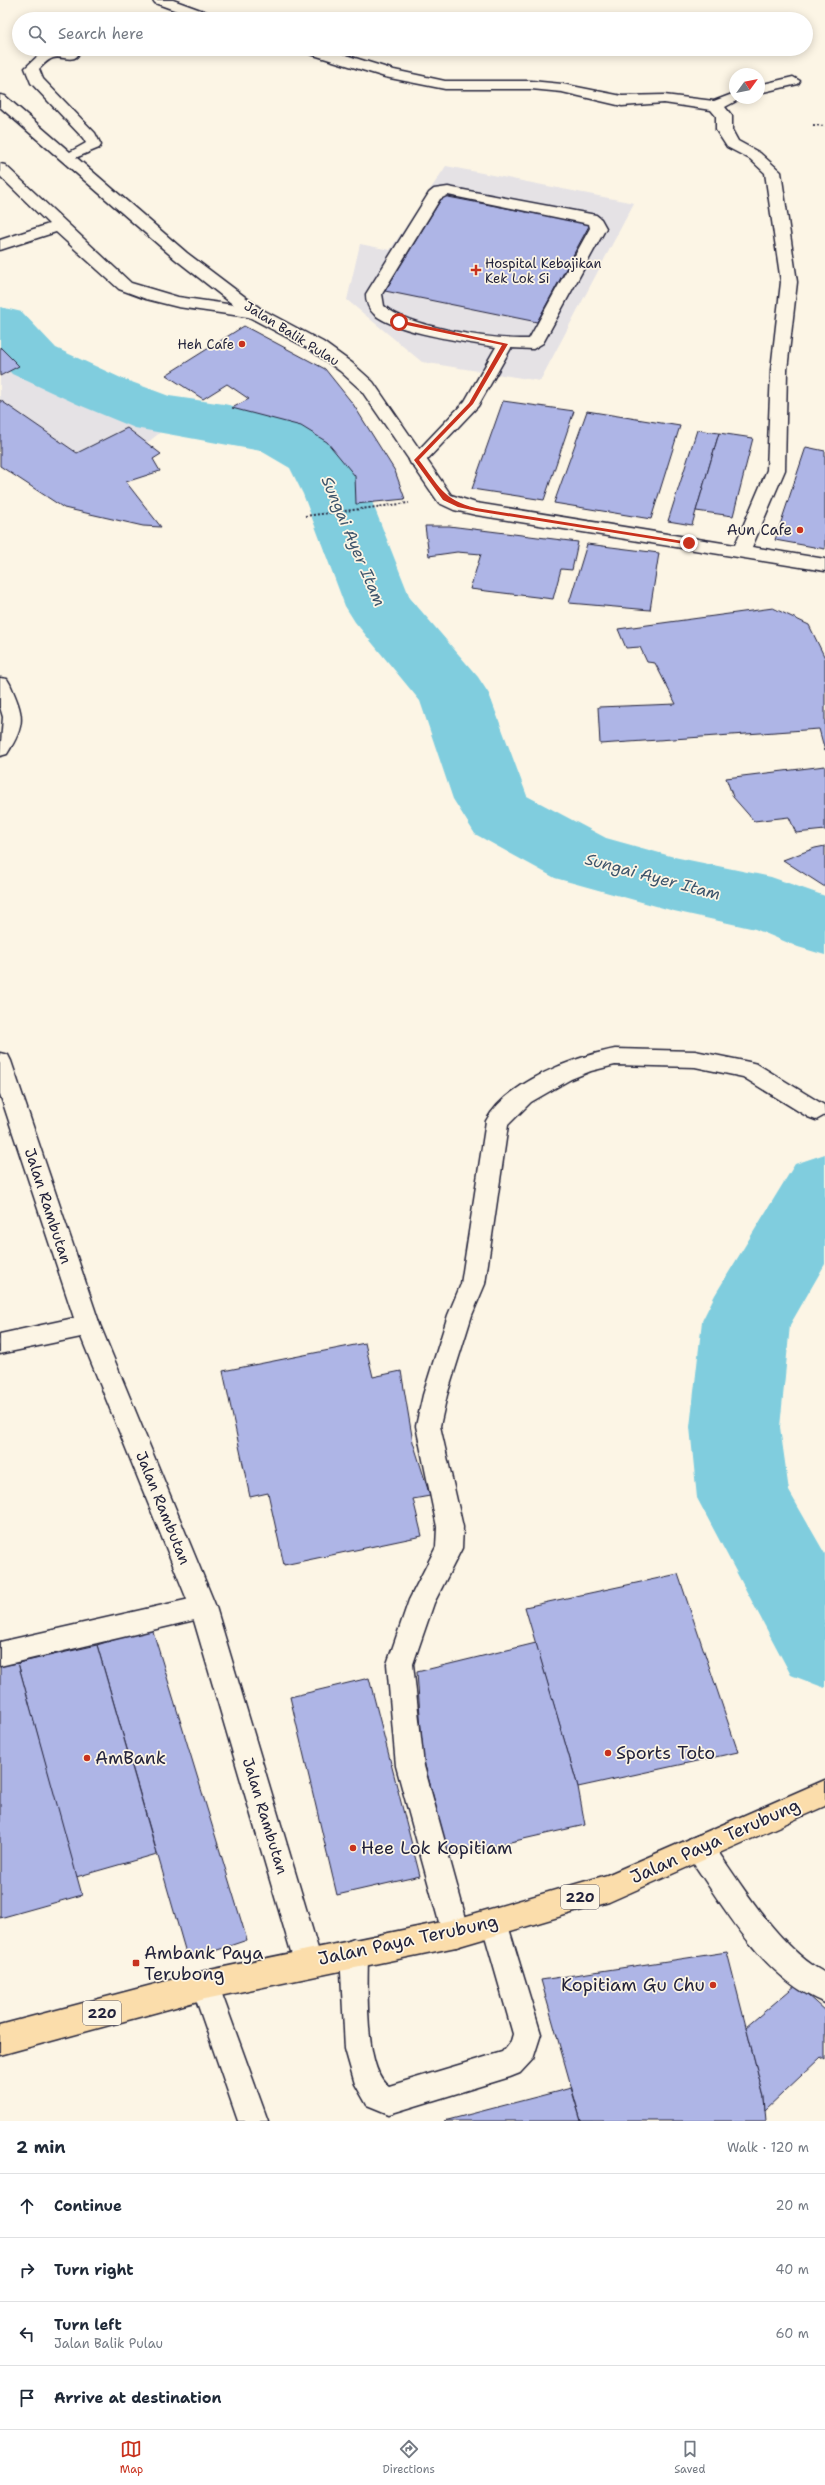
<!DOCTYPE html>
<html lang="en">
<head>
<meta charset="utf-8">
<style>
	:root { --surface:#fff; --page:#f6f6f7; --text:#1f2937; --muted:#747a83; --line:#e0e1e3; --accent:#c8321e }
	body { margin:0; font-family:"Shantell Sans",sans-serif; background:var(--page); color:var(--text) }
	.compass { position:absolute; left:729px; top:68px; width:36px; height:36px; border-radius:50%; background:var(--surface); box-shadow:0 2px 10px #0003; rotate:57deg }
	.stop { position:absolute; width:12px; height:12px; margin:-9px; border:3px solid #c8321e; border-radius:50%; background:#fff }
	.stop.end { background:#c8321e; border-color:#fff; box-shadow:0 1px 4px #0008 }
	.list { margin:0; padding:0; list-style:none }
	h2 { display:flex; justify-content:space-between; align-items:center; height:52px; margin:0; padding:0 16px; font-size:17px }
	h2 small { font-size:13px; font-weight:400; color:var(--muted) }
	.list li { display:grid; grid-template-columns:26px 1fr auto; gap:12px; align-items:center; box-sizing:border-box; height:64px; padding:0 16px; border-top:1px solid var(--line) }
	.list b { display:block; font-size:15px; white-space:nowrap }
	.list p { margin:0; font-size:13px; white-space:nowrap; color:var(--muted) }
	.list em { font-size:13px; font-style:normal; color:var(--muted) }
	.icon { flex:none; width:22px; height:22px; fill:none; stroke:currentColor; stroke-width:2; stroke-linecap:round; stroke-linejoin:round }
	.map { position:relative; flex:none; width:825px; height:2121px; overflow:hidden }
	.search { position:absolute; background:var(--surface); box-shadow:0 2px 10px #0003; left:12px; right:12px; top:12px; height:44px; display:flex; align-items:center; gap:10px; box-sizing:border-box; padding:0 14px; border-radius:22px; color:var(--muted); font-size:15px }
	.sheet { height:308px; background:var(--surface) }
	nav { display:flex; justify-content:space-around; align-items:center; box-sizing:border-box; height:56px; border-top:1px solid var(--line); background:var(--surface); font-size:11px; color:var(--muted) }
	nav a { display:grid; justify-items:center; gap:2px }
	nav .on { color:var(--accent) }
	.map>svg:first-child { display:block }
</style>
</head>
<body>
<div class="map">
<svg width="825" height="2121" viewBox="0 0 825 2121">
	<rect width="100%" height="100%" fill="#fcf5e5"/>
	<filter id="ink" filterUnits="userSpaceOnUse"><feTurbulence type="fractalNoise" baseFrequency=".025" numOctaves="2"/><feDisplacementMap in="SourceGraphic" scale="8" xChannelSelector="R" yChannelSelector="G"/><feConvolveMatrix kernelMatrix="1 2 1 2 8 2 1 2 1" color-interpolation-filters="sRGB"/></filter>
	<g filter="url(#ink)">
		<g fill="#e5e2e5">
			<path d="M446,166l188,37 -94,178 -118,-19 -75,-62 13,-56 30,6z"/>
			<path d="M0,347l30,27 132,57 -15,12 14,11 -8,5 7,12 -34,11 35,45 -18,-1 -79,-18 -64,-42z"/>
		</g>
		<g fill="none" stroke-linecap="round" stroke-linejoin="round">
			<g fill="#80cdde" fill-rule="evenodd">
				<path d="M0,307l22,5 34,36 65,30 48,18 55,8 81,18 35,20 29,52 41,104 68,79 11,17 38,102 79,42 68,19 97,20 54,19v59l-27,-8 -43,-18 -81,-18 -119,-33 -80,-44 -22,-35 -33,-98 -65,-79 -10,-16 -42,-112 -13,-26 -29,-17 -126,-23 -58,-24 -65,-30 -12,-13z"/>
				<path d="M825,1154v110l-35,61 -10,102 9,64 36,63v134l-34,-13 -94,-177 -7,-71 12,-106 13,-26 80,-131z"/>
			</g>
		</g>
		<g fill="#aeb5e6" stroke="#22223b">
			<path d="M443,196l147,28 -53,98 -152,-31z"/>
			<path d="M244,326l81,43 28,35 42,67 10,28 -49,5 -1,-28 -28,-34 -26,-16 -69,-18 17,-9 -22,-15 -24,15 -37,-24z"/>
			<path d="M0,347l19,19 -19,10z"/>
			<path d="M0,400l77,53 50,-25 34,26 -8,5 7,12 -34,11 35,45 -18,-1 -79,-18 -64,-42z"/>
			<path d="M503,401l71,10 -30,89 -72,-11z"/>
			<path d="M587,411l93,15 -29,93 -97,-16z"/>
			<path d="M697,430l22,3 -23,78 -4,14 -24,-4z"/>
			<path d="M719,433l34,5 -20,78 -37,-5z"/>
			<path d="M806,447l19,4v98l-50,-9z"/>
			<path d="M425,526h24l129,16 -6,28 -11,-1 -8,30 -83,-10 11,-35 -24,-2 -28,4z"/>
			<path d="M587,544l72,9 -9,57 -81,-7z"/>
			<path d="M773,608l36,17 16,33v93l-6,-22 -219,15 -2,-37 78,-3 -21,-41 -8,-1 -7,-15 -14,1 -8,-19z"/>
			<path d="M825,766v64l-29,3 -7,-16 -35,4 -21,-24 -7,-19z"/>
			<path d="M825,846v41l-42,-27 32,-12z"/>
			<path d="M365,1343l8,34 28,-6 12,71 17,54 -17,3 9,37 -138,29 -16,-72 -18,4 -27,-126z"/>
			<path d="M678,1574l60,178 -160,35 -53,-180z"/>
			<path d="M152,1628l95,312 -59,20 -91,-315z"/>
			<path d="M536,1643l42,144 7,38 -136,31 -26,-98 -6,-86z"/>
			<path d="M97,1645l60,209 -81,23 -58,-214z"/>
			<path d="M18,1663l64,232 -82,23v-252z"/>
			<path d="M369,1678l51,198 -83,19 -47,-198z"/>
			<path d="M727,1952l37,145 2,24h-185l-40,-141z"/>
			<path d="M796,1985l29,26v49l-4,-3 -56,53 -1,-13 -18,-70z"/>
			<path d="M571,2088l10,33h-137z"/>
		</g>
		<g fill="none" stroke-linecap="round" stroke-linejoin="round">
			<defs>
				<g id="service">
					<path d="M59,49l17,3 2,3c-6,8 -17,0 -25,3 -6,2 -10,7 -14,11l4,10 52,54 6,12 -2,3 -31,13 -7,-4 25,-14 -3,-5 -52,-55 -6,-15 16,-15z"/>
					<path d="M0,164l5,1 126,118 47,14 77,11 8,5 -8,5 -77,-11 -32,-8 -27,-10 -63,-57 -56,18v-10l49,-16 -49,-48z"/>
					<path d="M448,187l148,28 5,4 5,9 -63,115 -10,6 -22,-1 -33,58 -55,58h-12l-2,-4 56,-59 31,-54c-30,-5 -100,-14 -122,-33 -6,-6 -8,-12 -8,-20l63,-101 5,-4zM448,195l141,29 1,4 -61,111c-34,1 -120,-11 -145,-33l-2,-12 58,-95z"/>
					<path d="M203,1596l9,3 3,8 -3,8 -9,3 -203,48v-24z"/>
					<path d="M494,1909l10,4 3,9 34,112 -8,25 -13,14 -10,4 -121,37 -22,-9 -12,-21 -10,-35 -5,-96 4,-10 10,-4 10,4 4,10c0,28 -5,117 21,133l113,-34 9,-11 2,-7 -32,-112 3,-9z"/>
				</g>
				<g id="minor">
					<path d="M153,0h20l44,16 2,3h-20l-44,-16z"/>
					<path d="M302,49h24l68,21 51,11h86l31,3 60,12 42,-1 50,6 21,-8v5h7l-17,9 7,9v14l6,11 22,12 21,19 16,110 -10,88 -2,100 -33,77 73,12v12l-349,-56 -22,-5 -15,-7 -78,-113 -21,-19 -29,-21 -62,-33 -74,-58 -175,-152v-12l5,1 182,157 74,56 62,33 29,21 21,19 78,113 25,8 259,42 32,-75 4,-100 10,-88 -16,-109 -15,-14 -23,-12 -11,-17v-14l-5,-6 -47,-7 -42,3 -60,-14 -31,-3h-86l-60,-12 -81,-25z"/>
					<path d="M793,77l7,4 -2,3 -39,9v-8z"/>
					<path d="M0,678l7,1 3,5c14,32 16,40 -3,70l-7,2 3,-39 -3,-10z"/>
					<path d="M615,1049l80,2 54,11 8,2 67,41 1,10 -9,5 -8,-3 -65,-40 -48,-10 -80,-2 -24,6 -20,8 -40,23 -23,23 -23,159 -13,31 -25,80 -7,31 23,101 -1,21 -28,55 -21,61 11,102 46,167 -4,10 -10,4 -10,-4 -4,-10 -46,-167 -9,-102 22,-64 27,-53 1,-20 -21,-101 7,-31 25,-80 13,-31 25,-163c21,-39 88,-64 129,-72z"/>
					<path d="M0,1053l8,2 3,6 89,264 116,282 106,355 -4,10 -10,4 -10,-4 -4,-10 -104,-355 -109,-270 -81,17v-20l74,-16 -74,-224z"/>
					<path d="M699,1835l10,4c32,44 68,108 116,134v30c-63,-26 -98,-92 -136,-146l-4,-9 4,-9z"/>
					<path d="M205,1971l10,4 53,146h-30l-47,-136 4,-10z"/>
				</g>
				<path id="primary" d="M825,1780v26l-216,96 -153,45 -251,52 -205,56v-30l205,-54 251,-52 151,-44z"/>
			</defs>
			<use href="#service" stroke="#22223b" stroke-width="3"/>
			<use href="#minor" stroke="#22223b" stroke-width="3"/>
			<use href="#primary" stroke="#22223b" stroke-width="3"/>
			<g stroke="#22223b" stroke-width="2" stroke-dasharray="2 2" stroke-linecap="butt">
				<path d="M813,125l12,1"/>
				<path d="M305,516l104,-13"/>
			</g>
			<use href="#service" fill="#fcf5e5" fill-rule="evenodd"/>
			<use href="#minor" fill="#fcf5e5" fill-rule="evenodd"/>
			<use href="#primary" fill="#fbddab" fill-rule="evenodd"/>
		</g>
	</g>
	<path fill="#c8321e" d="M399,320l109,24 -35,60 -54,56c20,26 24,40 57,48l213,34 2,3 -215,-34 -18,-4 -15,-7 -29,-40 55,-57 33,-58 -105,-22z"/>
	<g fill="#c8321e" stroke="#fcf5e5" stroke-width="1.5">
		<path d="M474 264h4v4h4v4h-4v4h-4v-4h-4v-4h4z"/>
		<circle cx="242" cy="344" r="4"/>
		<circle cx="800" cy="530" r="4"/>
		<circle cx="608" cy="1753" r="4"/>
		<circle cx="87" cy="1758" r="4"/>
		<circle cx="353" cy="1848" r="4"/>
		<rect x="132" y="1959" width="8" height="8" rx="2"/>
		<circle cx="713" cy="1985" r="4"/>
	</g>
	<g text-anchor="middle" stroke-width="3.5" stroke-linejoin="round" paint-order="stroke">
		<g font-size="13" fill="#22223b" stroke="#fcf5e5" text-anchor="start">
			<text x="485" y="268">Hospital Kebajikan<tspan x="485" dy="15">Kek Lok Si</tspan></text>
			<text x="234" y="349" text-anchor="end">Heh Cafe</text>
		</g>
		<g font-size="13" fill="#22223b" stroke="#fcf5e5">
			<text transform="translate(292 333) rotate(32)" y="5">Jalan Balik Pulau</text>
		</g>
		<g fill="#fcf5e5" stroke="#63616e" stroke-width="1">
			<rect x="561" y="1885" width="38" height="24" rx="3"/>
			<rect x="83" y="2001" width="38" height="24" rx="3"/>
		</g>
		<g font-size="14" font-weight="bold" fill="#22223b">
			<text x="580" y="1902">220</text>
			<text x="102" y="2018">220</text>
		</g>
		<g font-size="15" fill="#22223b" stroke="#fcf5e5" text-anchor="end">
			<text x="792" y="535">Aun Cafe</text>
		</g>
		<g font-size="15" fill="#22223b" stroke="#fcf5e5">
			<text transform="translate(48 1206) rotate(72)" y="5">Jalan Rambutan</text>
			<text transform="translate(163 1508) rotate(68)" y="5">Jalan Rambutan</text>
			<text transform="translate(265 1816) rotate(73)" y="5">Jalan Rambutan</text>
		</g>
		<g font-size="16" font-style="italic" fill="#3e556c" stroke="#fcf5e5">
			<text transform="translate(354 541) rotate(67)" y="6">Sungai Ayer Itam</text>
			<text transform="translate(653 876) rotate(15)" y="6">Sungai Ayer Itam</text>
		</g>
		<g font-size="18" fill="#22223b" stroke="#fcf5e5" text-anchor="start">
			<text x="616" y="1759">Sports Toto</text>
			<text x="95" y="1764">AmBank</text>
			<text x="361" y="1854">Hee Lok Kopitiam</text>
			<text x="144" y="1959">Ambank Paya<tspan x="144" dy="21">Terubong</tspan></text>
			<text x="705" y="1991" text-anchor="end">Kopitiam Gu Chu</text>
		</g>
		<g font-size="18" fill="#22223b" stroke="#fcf5e5">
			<text transform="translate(715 1841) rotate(-24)" y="6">Jalan Paya Terubung</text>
			<text transform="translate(408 1940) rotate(-12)" y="6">Jalan Paya Terubung</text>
		</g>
	</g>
</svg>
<svg class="compass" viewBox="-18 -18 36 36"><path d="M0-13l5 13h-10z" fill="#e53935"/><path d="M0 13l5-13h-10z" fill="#747a83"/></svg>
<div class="stop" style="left:399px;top:322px"></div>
<div class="stop end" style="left:689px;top:543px"></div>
<div class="search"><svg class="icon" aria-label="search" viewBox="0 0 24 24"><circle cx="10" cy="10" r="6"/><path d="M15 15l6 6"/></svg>Search here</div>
</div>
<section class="sheet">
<h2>2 min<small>Walk · 120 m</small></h2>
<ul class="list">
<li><svg class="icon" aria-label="ahead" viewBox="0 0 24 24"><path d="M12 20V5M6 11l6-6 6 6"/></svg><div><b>Continue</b></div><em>20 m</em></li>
<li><svg class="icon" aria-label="right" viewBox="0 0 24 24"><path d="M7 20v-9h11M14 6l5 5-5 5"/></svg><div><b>Turn right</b></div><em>40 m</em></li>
<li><svg class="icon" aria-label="left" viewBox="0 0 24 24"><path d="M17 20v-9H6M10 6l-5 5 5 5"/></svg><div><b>Turn left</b><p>Jalan Balik Pulau</p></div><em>60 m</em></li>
<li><svg class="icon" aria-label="arrive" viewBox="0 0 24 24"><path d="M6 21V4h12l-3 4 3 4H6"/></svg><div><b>Arrive at destination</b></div></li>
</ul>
</section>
<nav>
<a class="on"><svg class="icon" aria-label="map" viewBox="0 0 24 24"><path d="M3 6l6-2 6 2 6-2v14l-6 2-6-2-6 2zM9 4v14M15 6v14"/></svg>Map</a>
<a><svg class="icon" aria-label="directions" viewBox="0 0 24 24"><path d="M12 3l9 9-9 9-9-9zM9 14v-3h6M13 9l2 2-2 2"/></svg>Directions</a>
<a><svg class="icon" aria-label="saved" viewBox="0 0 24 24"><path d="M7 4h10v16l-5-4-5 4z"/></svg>Saved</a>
</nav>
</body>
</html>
